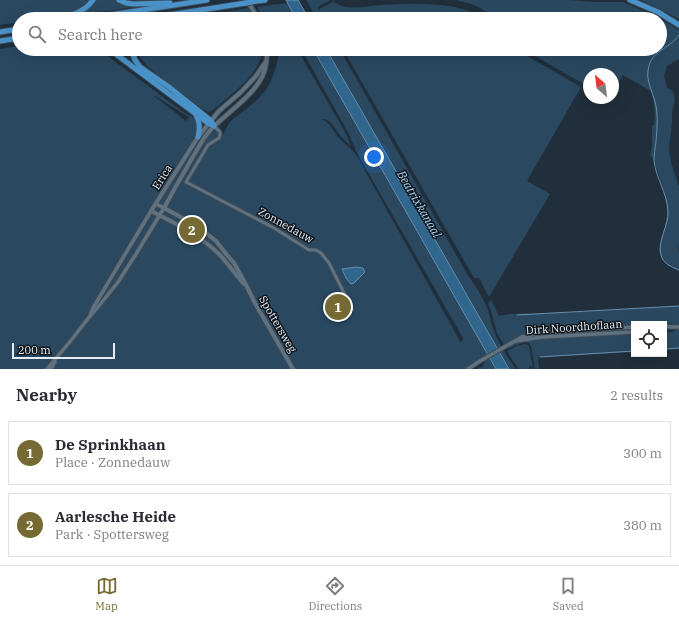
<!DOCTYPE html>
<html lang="en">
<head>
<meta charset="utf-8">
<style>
	:root { --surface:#fff; --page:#f7f7f7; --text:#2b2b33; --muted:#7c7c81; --line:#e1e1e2; --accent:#766a34 }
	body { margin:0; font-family:"IBM Plex Serif",serif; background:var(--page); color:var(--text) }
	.controls { position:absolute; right:12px; bottom:12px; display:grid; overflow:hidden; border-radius:0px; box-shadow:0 4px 16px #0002 }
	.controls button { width:36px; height:36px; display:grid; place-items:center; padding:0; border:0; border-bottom:1px solid var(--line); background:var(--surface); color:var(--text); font:20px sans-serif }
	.compass { position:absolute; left:583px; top:68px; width:36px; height:36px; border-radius:50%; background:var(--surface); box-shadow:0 4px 16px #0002; rotate:332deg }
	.scale { position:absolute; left:12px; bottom:10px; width:103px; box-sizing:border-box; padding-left:4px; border:2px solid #e4edf5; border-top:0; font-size:11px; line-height:14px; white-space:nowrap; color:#e4edf5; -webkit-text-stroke:3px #10161c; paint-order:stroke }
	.you { position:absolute; left:374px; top:157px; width:14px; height:14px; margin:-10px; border:3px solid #fff; border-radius:50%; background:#1a73e8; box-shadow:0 0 0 6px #1a73e833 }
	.badge { display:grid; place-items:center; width:26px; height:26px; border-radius:50%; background:var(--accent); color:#fff; font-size:13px; font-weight:700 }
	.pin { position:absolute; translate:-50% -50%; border:2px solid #fff; box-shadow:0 1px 4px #0006 }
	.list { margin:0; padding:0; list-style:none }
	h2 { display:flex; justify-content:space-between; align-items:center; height:52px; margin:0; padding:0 16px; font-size:17px }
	h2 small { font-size:13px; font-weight:400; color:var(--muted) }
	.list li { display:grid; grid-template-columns:26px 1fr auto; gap:12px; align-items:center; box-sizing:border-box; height:64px; margin:0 8px 8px; padding:0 8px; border:1px solid var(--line); border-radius:0px }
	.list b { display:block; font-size:15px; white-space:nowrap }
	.list p { margin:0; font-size:13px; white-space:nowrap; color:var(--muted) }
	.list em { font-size:13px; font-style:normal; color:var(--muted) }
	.icon { flex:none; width:22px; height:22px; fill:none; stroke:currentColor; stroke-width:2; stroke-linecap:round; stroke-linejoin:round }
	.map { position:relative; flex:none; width:679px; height:369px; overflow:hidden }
	.search { position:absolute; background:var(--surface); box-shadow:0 4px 16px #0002; left:12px; right:12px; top:12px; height:44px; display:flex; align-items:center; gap:10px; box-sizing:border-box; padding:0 14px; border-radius:22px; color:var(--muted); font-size:15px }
	.sheet { height:196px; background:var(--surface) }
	nav { display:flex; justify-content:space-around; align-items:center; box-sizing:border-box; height:56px; border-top:1px solid var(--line); background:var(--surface); font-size:11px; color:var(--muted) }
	nav a { display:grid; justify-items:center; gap:2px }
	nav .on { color:var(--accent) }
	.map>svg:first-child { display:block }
</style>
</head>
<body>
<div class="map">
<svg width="679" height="369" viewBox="0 0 679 369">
	<rect width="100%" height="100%" fill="#202f3b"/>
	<g fill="#2a4961" fill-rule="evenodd">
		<path d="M0,0h89l-9,8 -5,3 -40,8h-16v3l-19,3z"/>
		<path d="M94,0h23l22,6 -63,10z"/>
		<path d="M306,0h24c-4,4 -9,3 -12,8l1,2c4,-5 10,-4 14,-9 13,11 32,5 48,4 28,-2 81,-4 103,14h-167z"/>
		<path d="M455,0h115l23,2h30l36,16 20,12v29l-12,7 -3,10 3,12 5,2 1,2 2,7 -3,13v11l-3,25 2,14 8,25v57l-1,6 1,1v20c-8,-4 -16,-7 -19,-16 -4,-13 8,-29 7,-43 0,-18 -9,-37 -14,-54l-3,-2 2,-10v-21h2c2,-12 0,-22 -3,-34l-28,-16 -10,18v-19h-24v13l-66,-38h137v-30h-168c-8,-13 -23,-16 -37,-19z"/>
		<path d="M641,0h38v19z"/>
		<path d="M287,3l9,16h-12l-1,-3 -3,2v1h-17l-6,-12z"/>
		<path d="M248,8l6,11h-70z"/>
		<path d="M19,46v3h79l84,62 8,5 1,-1 5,6 1,7 11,8 5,-5 4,-1 1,6 -5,4 3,2c9,-6 8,-13 14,-20 4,-5 10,-8 15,-12 8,-6 17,-14 22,-22 7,-11 11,-26 12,-39h18l48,83 6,14c-5,-4 -9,-8 -12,-12 -5,-7 -8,-15 -17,-15l1,1 5,3 9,13 18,17 106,190 2,-5 -106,-185 -9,-21 -47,-83h12l183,320h-19l6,-3 2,-5 -6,-2 -15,10h-407l-1,-1 -1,1h-55v-320zM154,96h1l34,21 -3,4z"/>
		<path d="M136,49h127v1c-5,27 -31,43 -50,60l-5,2 -7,-4 -54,-42 -7,-9z"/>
		<path d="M326,49l14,1 127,224c7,9 17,25 21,36 2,7 3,14 6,21 4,11 14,28 22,38h-7z"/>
		<path d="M343,49h172l66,38 -54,94 23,13 -61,103 -10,-19h-5z"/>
		<path d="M491,300l8,16 11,-2 65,-2 104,-6v43l-15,1v-19c5,3 11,0 14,-2v-4h-3v-1l-8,-1 -3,2v-1h-30v2l-94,6 -23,6 -13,7 -7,-12 -6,-22 -3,-7z"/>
		<path d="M634,328v3l-111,8 10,-4z"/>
		<path d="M634,333v19l-96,5 1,12h-4l-4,-23 -2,-3 -5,-1 -14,6 -1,-1 14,-6 13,-2z"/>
		<path d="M525,344l3,1 1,1 4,23h-1v-3h-3l1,3h-11l-6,-8 -6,-10 10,-5z"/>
	</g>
	<g fill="#31668d" stroke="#678eac">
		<path d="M286,0h12l11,19h-13z"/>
		<path d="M313,49h13l183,320h-13z"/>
		<path d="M356,267l7,1 2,4 -11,11 -3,1 -5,-6 -4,-9z"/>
	</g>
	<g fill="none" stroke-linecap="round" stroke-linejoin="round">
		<g stroke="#678eac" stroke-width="1">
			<path d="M679,35c-10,15 -29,15 -31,36 -2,11 6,23 8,35 2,12 1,24 0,36 -1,6 -2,13 -2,19 2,17 13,32 14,50 1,14 -11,31 -7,44 2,9 11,12 18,15"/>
			<path d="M517,315l162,-9"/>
			<path d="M664,349l15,-1"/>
			<path d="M540,357l94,-6"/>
		</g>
		<defs>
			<path id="minor" d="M214,126l6,6v3l-1,3 -11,7 -22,37 88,46 35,22h7l5,3 8,10 23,46"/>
			<g id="tertiary">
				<path d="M91,313l2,-5 58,-97"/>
				<path d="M664,326l7,1h8"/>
				<path d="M516,341l26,-4 92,-5"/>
				<path d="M47,369l26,-31 17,-22 8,-9 20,-25 18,-28 28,-46 -8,-4"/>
				<path d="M51,369l4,-7"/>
				<path d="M468,369l12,-8 42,-24 17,-4 95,-6"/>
			</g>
			<g id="secondary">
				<path d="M247,0l11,19"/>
				<path d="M267,49c0,5 0,10 -1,15 -3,28 -42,49 -59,70 -6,8 -12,19 -17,28 -9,15 -18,31 -26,46l33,18 19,15 11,14 7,8 9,16 12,24 38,66"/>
				<path d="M244,284c-8,-9 -16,-20 -24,-29 -19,-19 -45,-32 -69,-44l47,-74 21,-26 22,-19 15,-16 10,-15"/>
			</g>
			<g id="motorway">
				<path d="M119,0l7,3 7,1 37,-1"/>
				<path d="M630,0l28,12 21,13"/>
				<path d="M251,2l14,-2"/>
				<path d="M54,19c15,-3 30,-6 39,-19"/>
				<path d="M84,19l123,-19"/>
				<path d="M143,19l103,-16"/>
				<path d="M0,32l19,-3"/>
				<path d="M0,41l19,-3"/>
				<path d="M109,49l87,65 12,9 6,3"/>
				<path d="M131,49l4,11 5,7 29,20 41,33 4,5"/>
				<path d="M196,115c4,8 4,13 2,22"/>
			</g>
		</defs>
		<use href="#minor" stroke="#3e4a55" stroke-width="5"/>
		<use href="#tertiary" stroke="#3e4a55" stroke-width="5.5"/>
		<use href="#secondary" stroke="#3e4a55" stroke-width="6"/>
		<use href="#motorway" stroke="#3e4a55" stroke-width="7"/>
		<use href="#minor" stroke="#60717f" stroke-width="3"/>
		<use href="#tertiary" stroke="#60717f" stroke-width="3.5"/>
		<use href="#secondary" stroke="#60717f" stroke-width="4"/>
		<use href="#motorway" stroke="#4a93ca" stroke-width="5"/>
		<defs>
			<path id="motorway-bridge" d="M246,3l5,-1"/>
		</defs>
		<use href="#motorway-bridge" stroke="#3e4a55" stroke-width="7" stroke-linecap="butt"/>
		<use href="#motorway-bridge" stroke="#4a93ca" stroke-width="5"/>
	</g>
	<g text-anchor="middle" stroke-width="3" stroke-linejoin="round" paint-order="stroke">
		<g font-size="11" fill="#e4edf5" stroke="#10161c">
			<text transform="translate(162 177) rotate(-58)" y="4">Erica</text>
			<text transform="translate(286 225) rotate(29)" y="4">Zonnedauw</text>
			<text transform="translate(278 324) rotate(60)" y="4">Spottersweg</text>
			<text transform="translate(574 327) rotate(-4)" y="4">Dirk Noordhoflaan</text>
		</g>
		<g font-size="12" font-style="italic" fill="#a8d4f8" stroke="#10161c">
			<text transform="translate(419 204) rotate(60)" y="4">Beatrixkanaal</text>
		</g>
	</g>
</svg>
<div class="controls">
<button><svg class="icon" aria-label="locate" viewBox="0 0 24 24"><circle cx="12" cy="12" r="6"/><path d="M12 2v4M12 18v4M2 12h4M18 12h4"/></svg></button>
</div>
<svg class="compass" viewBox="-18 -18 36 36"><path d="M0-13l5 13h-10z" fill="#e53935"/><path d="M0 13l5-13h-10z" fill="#7c7c81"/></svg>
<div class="scale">200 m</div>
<div class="you"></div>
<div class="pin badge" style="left:338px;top:307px">1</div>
<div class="pin badge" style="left:192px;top:230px">2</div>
<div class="search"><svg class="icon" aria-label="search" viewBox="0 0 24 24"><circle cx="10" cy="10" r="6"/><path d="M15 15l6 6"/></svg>Search here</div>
</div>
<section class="sheet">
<h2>Nearby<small>2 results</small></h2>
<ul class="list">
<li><span class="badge">1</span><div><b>De Sprinkhaan</b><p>Place · Zonnedauw</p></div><em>300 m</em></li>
<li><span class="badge">2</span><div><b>Aarlesche Heide</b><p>Park · Spottersweg</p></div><em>380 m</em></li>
</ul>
</section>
<nav>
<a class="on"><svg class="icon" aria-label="map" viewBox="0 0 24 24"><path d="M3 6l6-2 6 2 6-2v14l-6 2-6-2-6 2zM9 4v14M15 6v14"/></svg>Map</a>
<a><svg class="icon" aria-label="directions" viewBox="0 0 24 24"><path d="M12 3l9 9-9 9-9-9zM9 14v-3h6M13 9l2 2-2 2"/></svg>Directions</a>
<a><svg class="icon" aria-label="saved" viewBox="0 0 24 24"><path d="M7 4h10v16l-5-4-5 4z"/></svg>Saved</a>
</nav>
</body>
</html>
